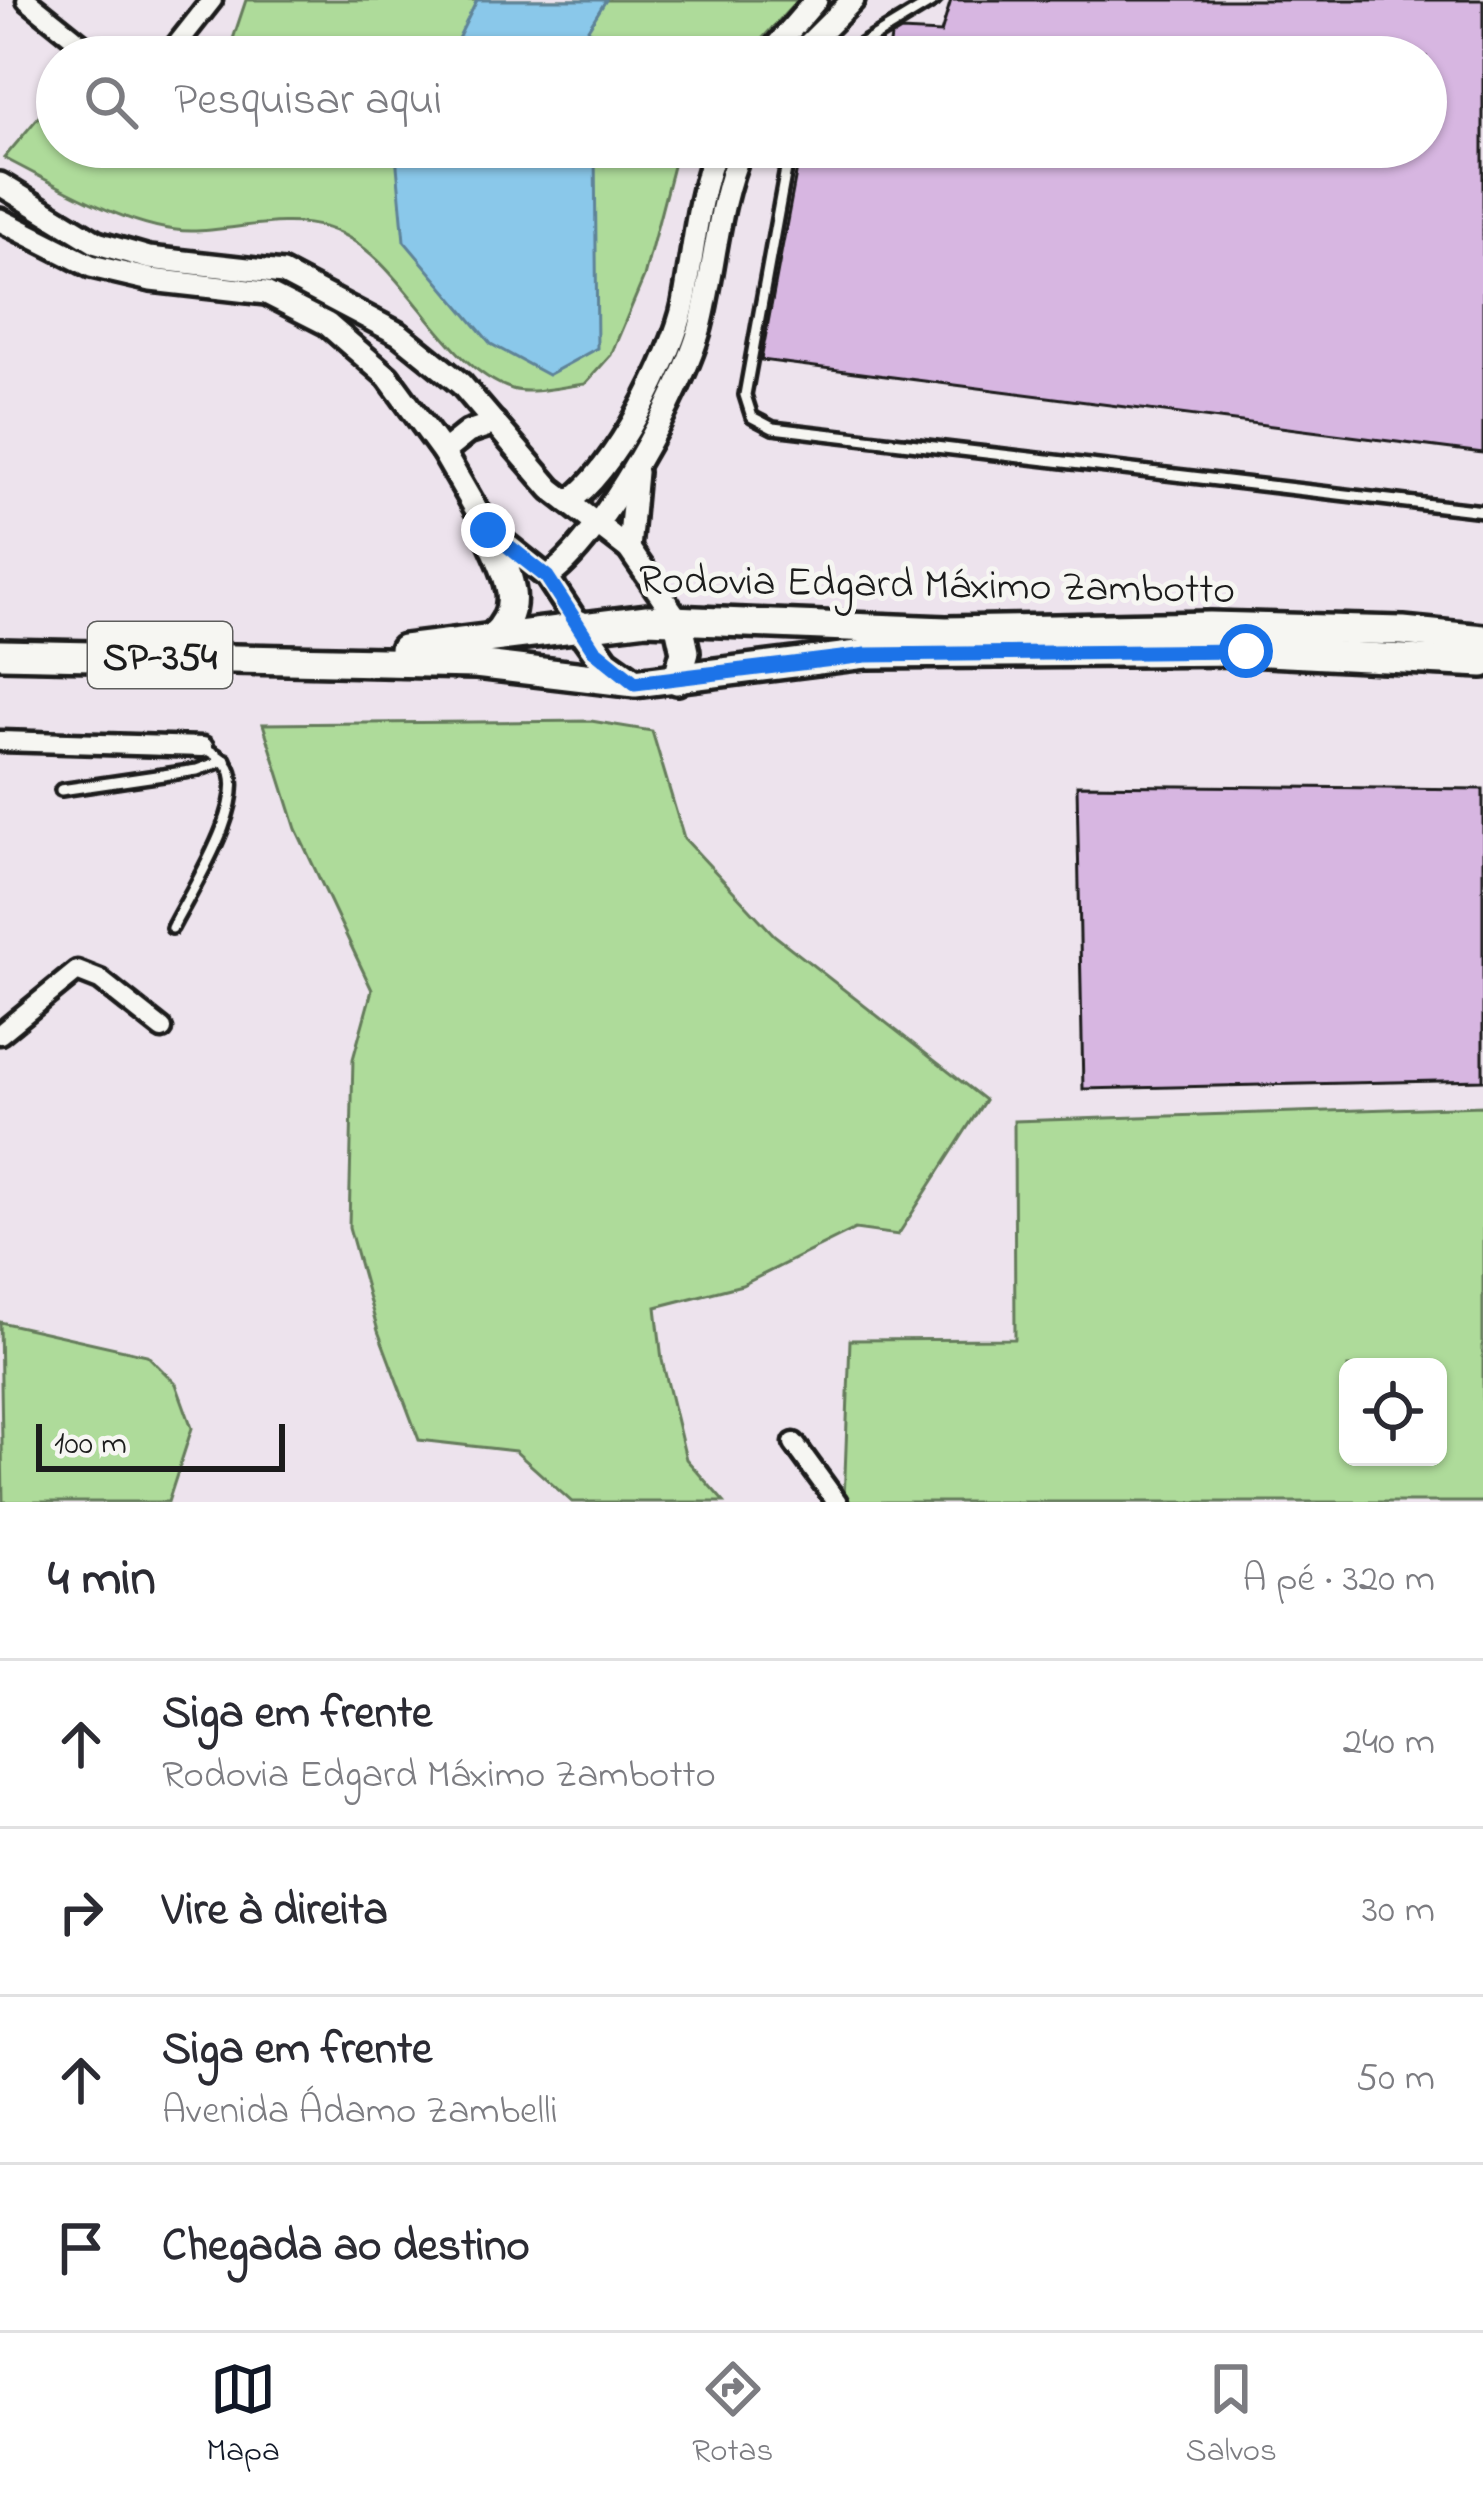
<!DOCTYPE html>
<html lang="pt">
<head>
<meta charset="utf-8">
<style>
	:root { --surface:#fff; --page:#f7f7f7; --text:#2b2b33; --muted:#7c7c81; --line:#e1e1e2; --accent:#111827 }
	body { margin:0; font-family:"Indie Flower",sans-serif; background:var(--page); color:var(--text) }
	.controls { position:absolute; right:36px; bottom:36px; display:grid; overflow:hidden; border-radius:18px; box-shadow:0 3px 9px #0004 }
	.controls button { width:108px; height:108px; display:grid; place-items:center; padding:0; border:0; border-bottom:3px solid var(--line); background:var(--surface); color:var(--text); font:60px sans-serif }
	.scale { position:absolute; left:36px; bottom:30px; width:249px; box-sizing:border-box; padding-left:12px; border:6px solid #1c1c1c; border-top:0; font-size:33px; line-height:42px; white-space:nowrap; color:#1c1c1c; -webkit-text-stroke:9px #f6f6f2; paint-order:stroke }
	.stop { position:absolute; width:36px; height:36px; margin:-27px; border:9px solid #1a73e8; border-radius:50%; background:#fff }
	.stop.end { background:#1a73e8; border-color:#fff; box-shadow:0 3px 12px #0008 }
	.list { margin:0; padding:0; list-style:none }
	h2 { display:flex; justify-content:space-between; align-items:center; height:156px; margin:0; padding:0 48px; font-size:51px }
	h2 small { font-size:39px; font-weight:400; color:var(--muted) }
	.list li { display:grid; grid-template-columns:78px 1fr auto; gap:36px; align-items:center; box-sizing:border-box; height:168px; padding:0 48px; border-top:3px solid var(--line) }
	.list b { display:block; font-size:45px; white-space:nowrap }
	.list p { margin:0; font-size:39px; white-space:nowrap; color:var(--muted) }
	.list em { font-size:39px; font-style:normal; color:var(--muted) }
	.icon { flex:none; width:66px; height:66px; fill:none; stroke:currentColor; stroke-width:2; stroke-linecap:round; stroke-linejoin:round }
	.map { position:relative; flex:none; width:1483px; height:1502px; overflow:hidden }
	.search { position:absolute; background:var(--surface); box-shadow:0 3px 9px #0004; left:36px; right:36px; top:36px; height:132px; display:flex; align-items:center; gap:30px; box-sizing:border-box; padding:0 42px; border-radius:66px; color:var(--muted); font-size:45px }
	.sheet { height:828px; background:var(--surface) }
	nav { display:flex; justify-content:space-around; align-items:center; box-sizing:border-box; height:168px; border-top:3px solid var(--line); background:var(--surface); font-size:33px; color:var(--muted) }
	nav a { display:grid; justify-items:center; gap:6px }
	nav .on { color:var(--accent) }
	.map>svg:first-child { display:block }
</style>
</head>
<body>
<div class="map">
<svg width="1483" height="1502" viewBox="0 0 1483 1502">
	<rect width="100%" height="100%" fill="#ede3ed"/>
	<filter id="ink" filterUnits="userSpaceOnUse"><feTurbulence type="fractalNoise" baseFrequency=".00833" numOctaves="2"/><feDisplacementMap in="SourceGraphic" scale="24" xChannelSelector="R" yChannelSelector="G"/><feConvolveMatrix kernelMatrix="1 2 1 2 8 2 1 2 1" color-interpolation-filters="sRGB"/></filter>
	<g filter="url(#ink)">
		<g fill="#aedb9a" stroke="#657c5b" stroke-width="3" fill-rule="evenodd">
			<path d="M246,0h552l-53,57h-518z"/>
			<path d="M57,95v52h621l-34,130 -33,78 -26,29c-20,2 -54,11 -73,5 -74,-24 -109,-137 -185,-161 -45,-14 -91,3 -136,3 -60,0 -135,-47 -187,-73z"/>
			<path d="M591,721l61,10 32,107 90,97 211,165 -87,135 -43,-6 -113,56 -86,22 6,53 24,99 38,43h-152l-57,-51 -96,-11 -41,-109 -29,-104 4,-168 19,-69 -76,-161 -33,-105z"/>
			<path d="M1483,1106v396h-639l6,-162 165,-1 -1,-218zM1348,1367h90v90h-90z"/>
			<path d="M0,1322l147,33 29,29 16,44 -24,74h-165z"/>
		</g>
		<g fill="#8ac8ea" stroke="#5e8398" stroke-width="3">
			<path d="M477,0h129l-18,29 17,28h-156z"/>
			<path d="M401,147h194l2,201 -49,27 -57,-31 -87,-103 -8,-86z"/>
		</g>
		<g fill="#d7b6e1" stroke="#1c1c1c" stroke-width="3">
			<path d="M951,0h532v453l-722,-93 40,-213h625v-90h-538l3,-20 10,-6 40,2z"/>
			<path d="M1077,785l406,4v291l-400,9z"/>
		</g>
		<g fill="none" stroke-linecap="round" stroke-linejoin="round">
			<defs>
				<g id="service">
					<path d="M841,57l94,-57"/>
					<path d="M790,147l-45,248 7,22 21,11 710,83"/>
					<path d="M61,790l136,-20 28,-10"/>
					<path d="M172,928c17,-34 81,-132 54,-165 -5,-7 -15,-11 -23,-16"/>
				</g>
				<g id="minor">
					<path d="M27,0l71,57"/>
					<path d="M167,57l45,-57"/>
					<path d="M0,741l203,6"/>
					<path d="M0,1034l77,-63 23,9 62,49"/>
					<path d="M794,1443l43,59"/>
				</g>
				<g id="tertiary">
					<path d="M767,57l49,-57"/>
					<path d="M796,57l57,-57"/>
					<path d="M0,184l97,59 52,15 134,15 116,61 62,50 90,105 78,60 49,71"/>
					<path d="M0,220l91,46 60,14 115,13 61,31 61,53 55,75 45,78 59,47 31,47"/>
					<path d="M443,452l25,-20 27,-9"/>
					<path d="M568,502c46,-30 105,-145 116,-199 10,-53 13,-105 33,-156"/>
					<path d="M629,549l7,-77"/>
					<path d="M547,577c52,-33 137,-188 153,-250 15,-60 17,-122 42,-180"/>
				</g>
				<g id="primary">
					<path d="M488,530c16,39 41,75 5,107"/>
					<path d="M578,624l27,38 27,19"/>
					<path d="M404,649l243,-30 299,12 264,-5 193,5 80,8"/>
					<path d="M0,654l475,10 160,19 231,-29 380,-3 237,12"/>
					<path d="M677,680l8,-28 -7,-32"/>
				</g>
			</defs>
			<use href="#service" stroke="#1c1c1c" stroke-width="18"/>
			<use href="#minor" stroke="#1c1c1c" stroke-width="27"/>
			<use href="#tertiary" stroke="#1c1c1c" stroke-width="30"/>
			<use href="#primary" stroke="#1c1c1c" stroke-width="36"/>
			<use href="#service" stroke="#f6f6f2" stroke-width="9"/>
			<use href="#minor" stroke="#f6f6f2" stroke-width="18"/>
			<use href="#tertiary" stroke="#f6f6f2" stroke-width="21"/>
			<use href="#primary" stroke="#f6f6f2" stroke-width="27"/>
		</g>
	</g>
	<g fill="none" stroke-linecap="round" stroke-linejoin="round" filter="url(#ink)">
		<path stroke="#1a73e8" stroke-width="15" d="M488,530l59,47 47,73 41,33 231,-28 380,-4"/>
	</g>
	<g text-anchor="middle" stroke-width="10" stroke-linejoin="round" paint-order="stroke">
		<rect fill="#f6f6f2" stroke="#5d5d5c" stroke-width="3" x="88" y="622" width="144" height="66" rx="9"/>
		<g font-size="39" font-weight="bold" fill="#1c1c1c">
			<text x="160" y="669">SP-354</text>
		</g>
		<g font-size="42" fill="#1c1c1c" stroke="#f6f6f2">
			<text transform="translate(937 582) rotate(1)" y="15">Rodovia Edgard Máximo Zambotto</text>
		</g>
	</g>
</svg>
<div class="controls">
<button><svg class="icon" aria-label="locate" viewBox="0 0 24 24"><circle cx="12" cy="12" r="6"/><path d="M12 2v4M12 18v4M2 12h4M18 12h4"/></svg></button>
</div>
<div class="scale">100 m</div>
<div class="stop" style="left:1246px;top:651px"></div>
<div class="stop end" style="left:488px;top:530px"></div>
<div class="search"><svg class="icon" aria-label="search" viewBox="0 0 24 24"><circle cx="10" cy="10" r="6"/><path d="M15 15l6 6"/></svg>Pesquisar aqui</div>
</div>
<section class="sheet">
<h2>4 min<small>A pé · 320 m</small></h2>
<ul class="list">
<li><svg class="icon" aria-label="ahead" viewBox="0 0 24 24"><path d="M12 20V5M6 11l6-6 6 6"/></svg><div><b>Siga em frente</b><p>Rodovia Edgard Máximo Zambotto</p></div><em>240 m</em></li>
<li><svg class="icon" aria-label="right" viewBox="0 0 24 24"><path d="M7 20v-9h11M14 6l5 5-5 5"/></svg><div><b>Vire à direita</b></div><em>30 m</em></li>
<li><svg class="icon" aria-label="ahead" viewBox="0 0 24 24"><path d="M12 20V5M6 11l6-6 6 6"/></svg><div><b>Siga em frente</b><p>Avenida Ádamo Zambelli</p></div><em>50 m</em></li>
<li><svg class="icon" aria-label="arrive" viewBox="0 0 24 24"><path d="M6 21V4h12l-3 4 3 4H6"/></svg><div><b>Chegada ao destino</b></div></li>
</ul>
</section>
<nav>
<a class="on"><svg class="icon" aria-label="map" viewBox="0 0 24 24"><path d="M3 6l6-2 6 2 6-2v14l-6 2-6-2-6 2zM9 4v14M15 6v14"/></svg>Mapa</a>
<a><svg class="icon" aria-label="directions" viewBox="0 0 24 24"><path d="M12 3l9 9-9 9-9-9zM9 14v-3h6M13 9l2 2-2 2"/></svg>Rotas</a>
<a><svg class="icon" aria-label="saved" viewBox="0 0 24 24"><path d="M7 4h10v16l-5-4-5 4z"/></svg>Salvos</a>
</nav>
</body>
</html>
